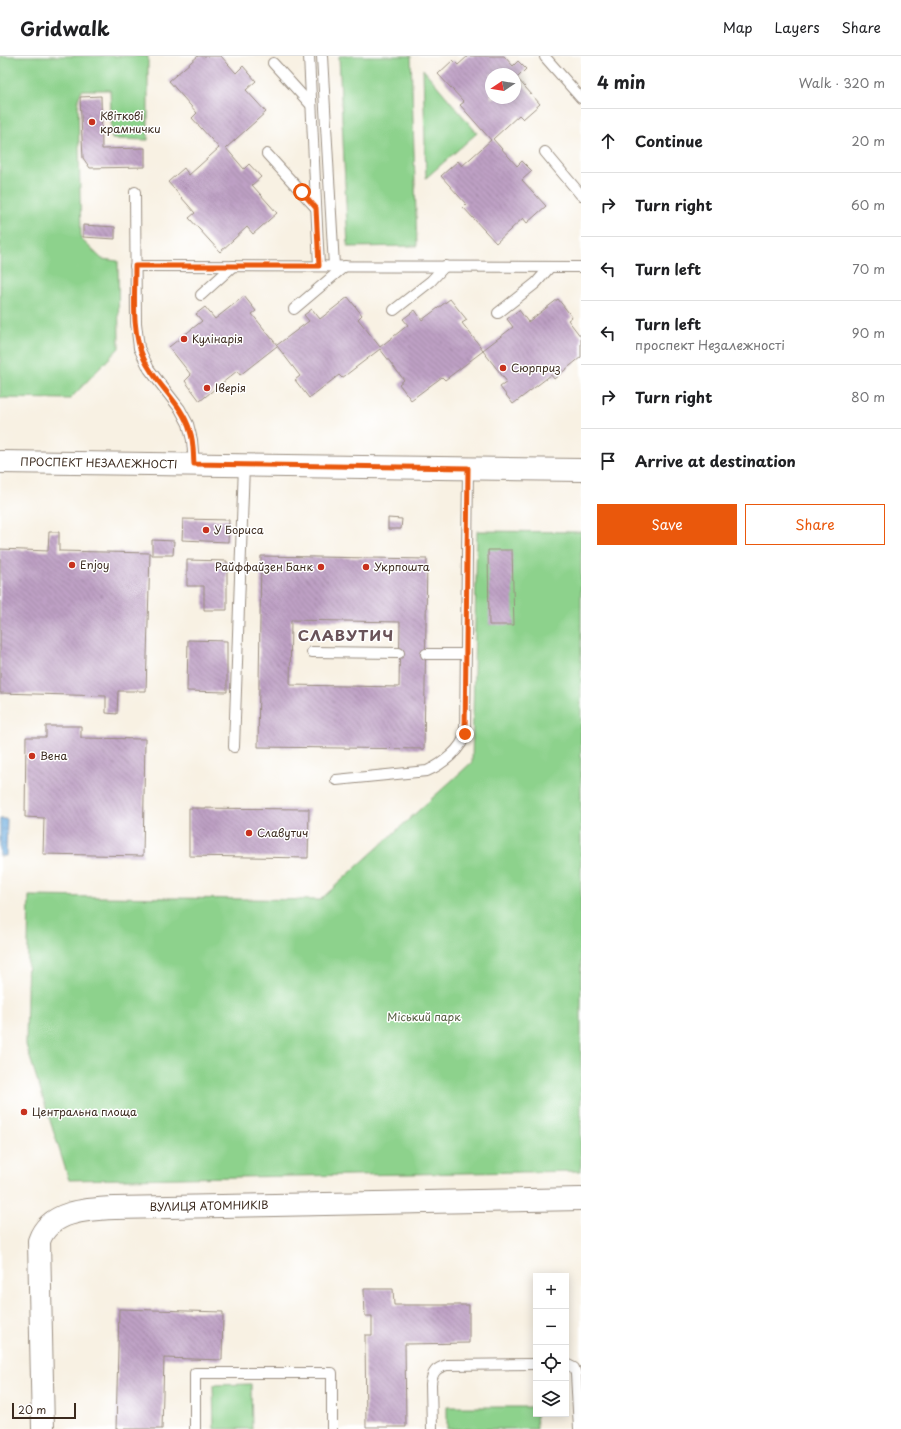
<!DOCTYPE html>
<html lang="en">
<head>
<meta charset="utf-8">
<style>
	:root { --surface:#fff; --page:#f2f2f2; --text:#202124; --muted:#757577; --line:#e0e0e0; --accent:#ea580c }
	body { margin:0; font-family:"Playpen Sans",sans-serif; background:var(--page); color:var(--text) }
	.controls { position:absolute; right:12px; bottom:12px; display:grid; overflow:hidden; border-radius:0px; box-shadow:0 2px 10px #0003 }
	.controls button { width:36px; height:36px; display:grid; place-items:center; padding:0; border:0; border-bottom:1px solid var(--line); background:var(--surface); color:var(--text); font:20px sans-serif }
	.compass { position:absolute; left:485px; top:12px; width:36px; height:36px; border-radius:50%; background:var(--surface); box-shadow:0 2px 10px #0003; rotate:258deg }
	.scale { position:absolute; left:12px; bottom:10px; width:64px; box-sizing:border-box; padding-left:4px; border:2px solid #3b2a1e; border-top:0; font-size:11px; line-height:14px; white-space:nowrap; color:#3b2a1e; -webkit-text-stroke:3px #fff; paint-order:stroke }
	.stop { position:absolute; width:12px; height:12px; margin:-9px; border:3px solid #ea580c; border-radius:50%; background:#fff }
	.stop.end { background:#ea580c; border-color:#fff; box-shadow:0 1px 4px #0008 }
	.list { margin:0; padding:0; list-style:none }
	h2 { display:flex; justify-content:space-between; align-items:center; height:52px; margin:0; padding:0 16px; font-size:17px }
	h2 small { font-size:13px; font-weight:400; color:var(--muted) }
	.list li { display:grid; grid-template-columns:26px 1fr auto; gap:12px; align-items:center; box-sizing:border-box; height:64px; padding:0 16px; border-top:1px solid var(--line) }
	.list b { display:block; font-size:15px; white-space:nowrap }
	.list p { margin:0; font-size:13px; white-space:nowrap; color:var(--muted) }
	.list em { font-size:13px; font-style:normal; color:var(--muted) }
	.actions { display:flex; gap:8px; padding:12px 16px }
	.actions a { flex:1; padding:9px 0; border:1px solid var(--accent); border-radius:0px; text-align:center; font-size:14px; color:var(--accent) }
	.actions .main { background:var(--accent); color:#fff }
	.icon { flex:none; width:22px; height:22px; fill:none; stroke:currentColor; stroke-width:2; stroke-linecap:round; stroke-linejoin:round }
	.map { position:relative; flex:none; width:581px; height:1373px; overflow:hidden }
	header { display:flex; align-items:center; gap:24px; box-sizing:border-box; height:56px; padding:0 20px; background:var(--surface); border-bottom:1px solid var(--line) }
	header strong { font-size:19px }
	nav { display:flex; gap:22px; margin-inline-start:auto; font-size:14px }
	main { display:flex }
	aside { flex:1; background:var(--surface) }
	.map>svg:first-child { display:block }
</style>
</head>
<body>
<header>
<strong>Gridwalk</strong>
<nav><a>Map</a><a>Layers</a><a>Share</a></nav>
</header>
<main>
<div class="map">
<svg width="581" height="1373" viewBox="0 0 581 1373">
	<defs>
		<pattern id="water-ripples" width="26" height="14" patternUnits="userSpaceOnUse"><rect width="26" height="14" fill="#6babde"/><path d="M2 4q2-2 4 0t4 0M15 11q2-2 4 0t4 0" fill="none" stroke="#598bb3"/></pattern>
		<pattern id="building-back-hatch" width="6" height="6" patternUnits="userSpaceOnUse"><rect width="6" height="6" fill="#bea0c5"/><path d="M-1 5l2 2M0 0l6 6M5-1l2 2" fill="none" stroke="#9c839f"/></pattern>
	</defs>
	<rect width="100%" height="100%" fill="#fff"/>
	<filter id="ink" filterUnits="userSpaceOnUse"><feTurbulence type="fractalNoise" baseFrequency=".025" numOctaves="2"/><feDisplacementMap in="SourceGraphic" scale="8" xChannelSelector="R" yChannelSelector="G"/><feConvolveMatrix kernelMatrix="1 2 1 2 8 2 1 2 1" color-interpolation-filters="sRGB"/></filter>
	<filter id="wash" filterUnits="userSpaceOnUse"><feTurbulence type="fractalNoise" baseFrequency=".012" numOctaves="4" result="noise"/><feDisplacementMap in="SourceGraphic" scale="16" xChannelSelector="R" yChannelSelector="G"/><feGaussianBlur stdDeviation="0.9" result="paint"/><feColorMatrix in="noise" values="0 0 0 0 0 0 0 0 0 0 0 0 0 0 0 0 0 1.4 0 .05"/><feComposite in="paint" operator="in"/></filter>
	<g filter="url(#wash)">
		<rect width="100%" height="100%" fill="#f8f1e3"/>
		<g fill="#8dd28c" stroke="#647e55">
			<path d="M0,0h148v84l-36,-1 -2,-49h-28l-4,9 3,140 21,20 16,2 1,87 -49,51 -70,-1z"/>
			<path d="M339,0h72l6,190 -69,1z"/>
			<path d="M423,13l54,64 -51,45z"/>
			<path d="M477,475l104,1v639l-512,9 -43,-135 3,-149 291,4 152,-138z"/>
			<path d="M251,1328l1,45h-38l-1,-44z"/>
			<path d="M447,1351h89l1,22h-90z"/>
		</g>
		<path fill="url(#water-ripples)" stroke="#536a7e" d="M0,763h7l-1,37h-6z"/>
		<g id="blocks">
			<g fill="url(#building-back-hatch)" fill-rule="evenodd">
				<path d="M198,0h23l15,17 7,-7 13,15 -10,9 20,22 -40,36 18,21 5,-5 12,13 -9,8 25,28 -24,21 -6,-7 -27,25 -31,-34 6,-5 -27,-31 16,-14 5,7 30,-27 -27,-30 5,-5 -28,-32z"/>
				<path d="M468,0h36l9,10 5,-5 8,8 -9,9 23,26 -17,15 -4,-4 -26,24 24,27 5,-5 10,10 -10,9 24,26 -19,17 -4,-5 -27,25 -33,-36 3,-3 -25,-28 17,-15 4,5 29,-26 -31,-35 4,-3 -26,-28 15,-14 5,5zM491,18h24v24h-24z"/>
				<path d="M101,40l1,53 43,-1v19l-55,1 -7,-10 -3,-61z"/>
				<path d="M83,169l32,2v12l-32,-2z"/>
				<path d="M244,240l12,15 -4,3 25,31 32,-24 -5,-6 8,-6 8,10 28,-22 14,18 -4,4 22,28 28,-22 -5,-6 12,-9 7,10 28,-21 17,21 -5,3 21,27 30,-23 -6,-8 12,-9 9,12 30,-23 14,18 -4,3 13,17v20l-27,22 -3,-4 -38,29 -13,-17 7,-5 -24,-31 -38,29 -3,-3 -31,23 -12,-16 5,-4 -24,-31 -38,29 -3,-3 -30,23 -14,-18 5,-4 -23,-30 -37,29 -3,-4 -37,30 -15,-20 6,-6 -22,-28 33,-26 -6,-7 9,-7 10,12z"/>
				<path d="M388,462l14,1 -1,10h-13z"/>
				<path d="M183,463l46,1 -1,22 -46,-2z"/>
				<path d="M49,476h10v19l91,2 -4,138h-28l-1,23 -11,-1v-17l-106,-3v-144l48,2z"/>
				<path d="M152,484l22,1 -1,14h-21z"/>
				<path d="M488,494h24l2,75h-25z"/>
				<path d="M261,500l166,3 -3,190 -166,-2zM291,564l109,2 -1,65 -109,-2z"/>
				<path d="M187,504l40,1v49h-23v-24h-17z"/>
				<path d="M188,584l39,1v51l-40,-1z"/>
				<path d="M46,670h35v12l64,1 -2,117 -100,-2 1,-36 -19,-1 1,-80h20z"/>
				<path d="M189,752l120,1 -1,49 -119,-2z"/>
				<path d="M364,1233h29l1,16h75v38l-64,1 1,83h-40l-1,-92h7v-19h-7z"/>
				<path d="M119,1253l104,3 -1,48 -58,-2 -2,71h-46z"/>
			</g>
		</g>
	</g>
	<g filter="url(#ink)">
		<use href="#blocks" fill-opacity="0" stroke="#9a8e80" stroke-width="1"/>
		<g fill="none" stroke-linecap="round" stroke-linejoin="round">
			<defs>
				<g id="lane">
					<path d="M309,0l10,210"/>
					<path d="M322,0l12,210"/>
					<path d="M545,1l36,41"/>
					<path d="M273,7l38,42"/>
					<path d="M545,96l36,43"/>
					<path d="M267,98l49,54"/>
					<path d="M135,136l1,131 3,25 10,21 31,40 8,15 4,16 2,24"/>
					<path d="M135,210l446,1"/>
					<path d="M201,239l32,-29"/>
					<path d="M294,253l51,-43"/>
					<path d="M394,254l37,-29 14,-15"/>
					<path d="M498,257l38,-30 14,-16"/>
					<path d="M312,596l87,1"/>
					<path d="M426,598h40"/>
					<path d="M234,691l10,-282"/>
					<path d="M336,724l91,-9c14,-6 36,-22 38,-38l3,-265"/>
					<path d="M566,1308l8,4 2,6 3,55"/>
					<path d="M195,1373v-56h137v56"/>
					<path d="M432,1373l-1,-45c1,-12 5,-16 16,-19l89,-1"/>
				</g>
				<g id="secondary">
					<path d="M0,406l581,8"/>
					<path d="M43,1373l-4,-188c10,-30 48,-32 76,-33l466,-9"/>
				</g>
			</defs>
			<use href="#lane" stroke="#9a8e80" stroke-width="12"/>
			<use href="#secondary" stroke="#9a8e80" stroke-width="24"/>
			<use href="#lane" stroke="#fff" stroke-width="10"/>
			<use href="#secondary" stroke="#fff" stroke-width="22"/>
		</g>
	</g>
	<g fill="none" stroke-linecap="round" stroke-linejoin="round" filter="url(#ink)">
		<path stroke="#ea580c" stroke-width="5" d="M302,136l14,16 3,58h-184c0,29 -4,66 9,93 12,26 38,44 46,72 4,11 3,22 4,33l274,4 -3,266"/>
	</g>
	<g fill="#c8321e" stroke="#fff" stroke-width="1.5">
		<circle cx="92" cy="66" r="4"/>
		<circle cx="184" cy="283" r="4"/>
		<circle cx="503" cy="312" r="4"/>
		<circle cx="207" cy="332" r="4"/>
		<circle cx="206" cy="474" r="4"/>
		<circle cx="72" cy="509" r="4"/>
		<circle cx="321" cy="511" r="4"/>
		<circle cx="366" cy="511" r="4"/>
		<circle cx="32" cy="700" r="4"/>
		<circle cx="249" cy="777" r="4"/>
		<circle cx="24" cy="1056" r="4"/>
	</g>
	<g text-anchor="middle" stroke-width="3" stroke-linejoin="round" paint-order="stroke">
		<g font-size="11" fill="#3b2a1e" stroke="#fff" text-anchor="start">
			<text x="100" y="64">Квіткові<tspan x="100" dy="13">крамнички</tspan></text>
			<text x="192" y="287">Кулінарія</text>
			<text x="511" y="316">Сюрприз</text>
			<text x="215" y="336">Іверія</text>
			<text x="214" y="478">У Бориса</text>
			<text x="80" y="513">Enjoy</text>
			<text x="313" y="515" text-anchor="end">Райффайзен Банк</text>
			<text x="374" y="515">Укрпошта</text>
			<text x="40" y="704">Вена</text>
			<text x="257" y="781">Славутич</text>
			<text x="32" y="1060">Центральна площа</text>
		</g>
		<g font-size="11" fill="#3b2a1e" stroke="#fff">
			<text transform="translate(99 407) rotate(1)" y="4">ПРОСПЕКТ НЕЗАЛЕЖНОСТІ</text>
			<text transform="translate(209 1150) rotate(-1)" y="4">ВУЛИЦЯ АТОМНИКІВ</text>
		</g>
		<g font-size="11" fill="#545c3f" stroke="#fff">
			<text x="424" y="965">Міський парк</text>
		</g>
		<g font-size="15" font-weight="bold" letter-spacing="1" fill="#695358" stroke="#fff">
			<text x="346" y="585">СЛАВУТИЧ</text>
		</g>
	</g>
</svg>
<div class="controls">
<button>+</button>
<button>−</button>
<button><svg class="icon" aria-label="locate" viewBox="0 0 24 24"><circle cx="12" cy="12" r="6"/><path d="M12 2v4M12 18v4M2 12h4M18 12h4"/></svg></button>
<button><svg class="icon" aria-label="layers" viewBox="0 0 24 24"><path d="M12 4l9 5-9 5-9-5zM3 14l9 5 9-5"/></svg></button>
</div>
<svg class="compass" viewBox="-18 -18 36 36"><path d="M0-13l5 13h-10z" fill="#e53935"/><path d="M0 13l5-13h-10z" fill="#757577"/></svg>
<div class="scale">20 m</div>
<div class="stop" style="left:302px;top:136px"></div>
<div class="stop end" style="left:465px;top:678px"></div>
</div>
<aside>
<h2>4 min<small>Walk · 320 m</small></h2>
<ul class="list">
<li><svg class="icon" aria-label="ahead" viewBox="0 0 24 24"><path d="M12 20V5M6 11l6-6 6 6"/></svg><div><b>Continue</b></div><em>20 m</em></li>
<li><svg class="icon" aria-label="right" viewBox="0 0 24 24"><path d="M7 20v-9h11M14 6l5 5-5 5"/></svg><div><b>Turn right</b></div><em>60 m</em></li>
<li><svg class="icon" aria-label="left" viewBox="0 0 24 24"><path d="M17 20v-9H6M10 6l-5 5 5 5"/></svg><div><b>Turn left</b></div><em>70 m</em></li>
<li><svg class="icon" aria-label="left" viewBox="0 0 24 24"><path d="M17 20v-9H6M10 6l-5 5 5 5"/></svg><div><b>Turn left</b><p>проспект Незалежності</p></div><em>90 m</em></li>
<li><svg class="icon" aria-label="right" viewBox="0 0 24 24"><path d="M7 20v-9h11M14 6l5 5-5 5"/></svg><div><b>Turn right</b></div><em>80 m</em></li>
<li><svg class="icon" aria-label="arrive" viewBox="0 0 24 24"><path d="M6 21V4h12l-3 4 3 4H6"/></svg><div><b>Arrive at destination</b></div></li>
</ul>
<div class="actions"><a class="main">Save</a><a>Share</a></div>
</aside>
</main>
</body>
</html>
